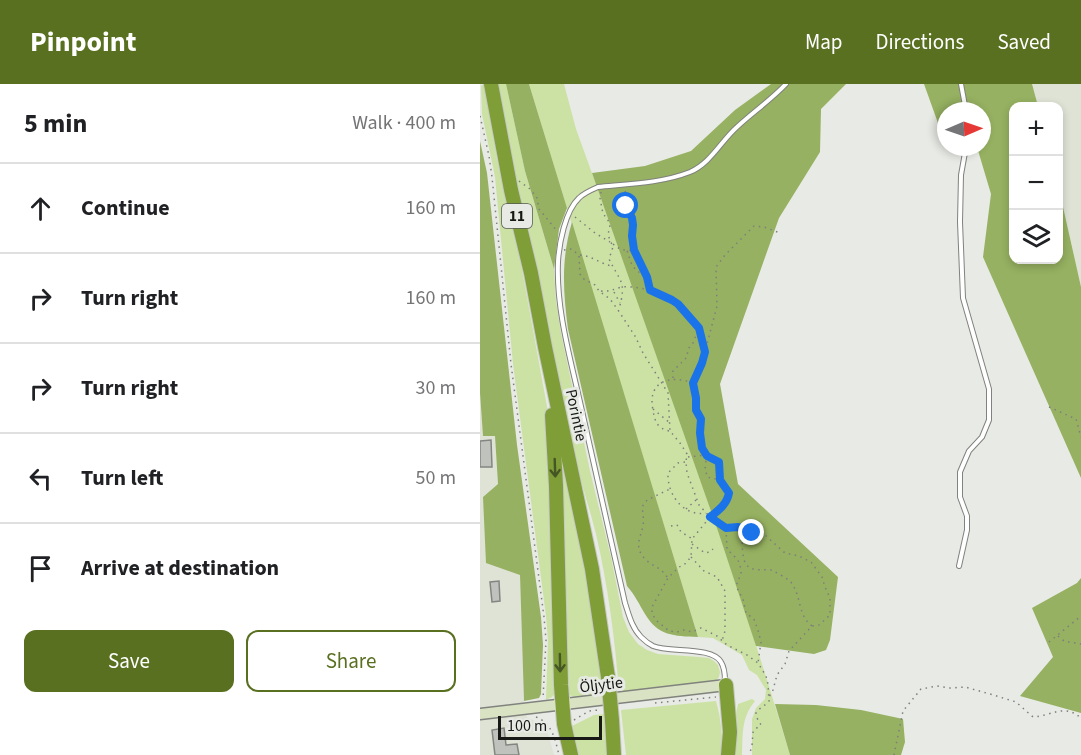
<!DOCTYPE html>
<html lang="en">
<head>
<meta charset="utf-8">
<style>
	:root { --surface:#fff; --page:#f6f6f6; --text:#202124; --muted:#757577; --line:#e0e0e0; --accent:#597021 }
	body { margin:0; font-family:"Source Sans 3",sans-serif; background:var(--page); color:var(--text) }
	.controls { position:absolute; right:18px; top:18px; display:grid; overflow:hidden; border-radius:12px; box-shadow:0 3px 9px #0003 }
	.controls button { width:54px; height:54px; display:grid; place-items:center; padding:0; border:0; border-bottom:2px solid var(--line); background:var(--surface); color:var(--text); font:30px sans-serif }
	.compass { position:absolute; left:457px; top:18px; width:54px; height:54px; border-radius:50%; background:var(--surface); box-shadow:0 3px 9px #0003; rotate:88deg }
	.scale { position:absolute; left:18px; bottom:15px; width:104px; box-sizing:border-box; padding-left:6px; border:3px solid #181917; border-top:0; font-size:16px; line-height:21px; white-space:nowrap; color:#181917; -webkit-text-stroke:4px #e8eae5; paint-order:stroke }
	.stop { position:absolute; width:18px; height:18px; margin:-14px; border:4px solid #1a73e8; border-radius:50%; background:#fff }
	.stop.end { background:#1a73e8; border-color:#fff; box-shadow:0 2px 6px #0008 }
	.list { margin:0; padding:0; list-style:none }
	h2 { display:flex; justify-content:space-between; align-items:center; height:78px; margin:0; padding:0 24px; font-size:26px }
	h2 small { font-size:20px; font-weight:400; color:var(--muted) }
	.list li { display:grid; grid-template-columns:39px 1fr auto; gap:18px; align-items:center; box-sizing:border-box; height:90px; padding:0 24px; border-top:2px solid var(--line) }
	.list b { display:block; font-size:22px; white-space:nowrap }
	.list em { font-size:20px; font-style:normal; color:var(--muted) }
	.actions { display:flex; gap:12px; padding:18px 24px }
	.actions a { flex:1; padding:14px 0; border:2px solid var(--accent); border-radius:12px; text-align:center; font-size:21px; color:var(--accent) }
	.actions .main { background:var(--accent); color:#fff }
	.icon { flex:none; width:33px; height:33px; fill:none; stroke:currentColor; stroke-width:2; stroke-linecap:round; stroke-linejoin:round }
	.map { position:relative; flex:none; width:601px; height:671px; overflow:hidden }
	header { display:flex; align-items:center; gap:36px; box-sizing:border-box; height:84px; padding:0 30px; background:var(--accent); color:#fff }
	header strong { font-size:28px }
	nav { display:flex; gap:33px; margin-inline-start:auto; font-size:21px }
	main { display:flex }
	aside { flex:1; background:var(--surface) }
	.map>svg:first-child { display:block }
</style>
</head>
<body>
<header>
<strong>Pinpoint</strong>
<nav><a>Map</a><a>Directions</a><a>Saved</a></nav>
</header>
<main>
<aside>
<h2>5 min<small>Walk · 400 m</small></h2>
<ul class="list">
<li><svg class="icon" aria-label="ahead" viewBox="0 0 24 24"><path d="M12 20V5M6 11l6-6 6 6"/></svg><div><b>Continue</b></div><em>160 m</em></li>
<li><svg class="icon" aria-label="right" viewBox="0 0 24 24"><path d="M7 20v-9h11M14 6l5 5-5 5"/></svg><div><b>Turn right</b></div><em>160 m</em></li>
<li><svg class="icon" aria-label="right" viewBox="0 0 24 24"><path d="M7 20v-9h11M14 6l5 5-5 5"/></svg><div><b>Turn right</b></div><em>30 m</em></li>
<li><svg class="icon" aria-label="left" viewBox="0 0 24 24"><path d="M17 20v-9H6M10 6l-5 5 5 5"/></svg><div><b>Turn left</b></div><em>50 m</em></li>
<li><svg class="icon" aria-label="arrive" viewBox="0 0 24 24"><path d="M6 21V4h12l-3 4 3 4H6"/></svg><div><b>Arrive at destination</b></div></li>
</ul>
<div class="actions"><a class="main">Save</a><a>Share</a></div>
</aside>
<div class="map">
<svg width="601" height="671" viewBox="0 0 601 671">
	<rect width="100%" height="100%" fill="#e8eae5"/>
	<g fill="#dee3d6">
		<path d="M552,0h49v203l-22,-98 -1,-83h-20z"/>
		<path d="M0,309l3,43h12l3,48 -15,13 37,78 4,126 3,16 14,7 7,9 6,22h-74z"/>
	</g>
	<g fill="#cce2a5">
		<path d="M4,0l13,75 22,94 31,170 6,269 -4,5 -6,3 2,-59 -2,-25 -33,-252 -18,-187 -13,-63 -1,-28z"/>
		<path d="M17,0h9l19,87 29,98 2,32 5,32 29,138 21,86 12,60 6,15 9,12 9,6 11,4 41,3 10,1 5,3 4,4 2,7 -1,5 -3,4 -97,11c-4,-53 -11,-106 -23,-158 -6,-24 -14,-47 -19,-71 -27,-126 -57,-252 -80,-379z"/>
		<path d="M49,0h35l12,45c75,207 151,415 214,626h-38v-36l4,-11 9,-9 1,-9 -9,-15 -8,-5 -7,-15 -29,-17 -15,-1z"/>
		<path d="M82,384l3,2 20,90 11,65 6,69c-13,2 -28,8 -37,-3l-5,-222z"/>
		<path d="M272,615l3,2c-14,17 -12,33 -13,54h-6c1,-17 -2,-35 2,-51z"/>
		<path d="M236,617c5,18 7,35 5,54h-95l-5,-45z"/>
		<path d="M126,630l3,41h-32l-7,-28 24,-12z"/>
	</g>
	<g fill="#96b161">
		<path d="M26,0h23l38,124 -8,21 -5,40 -29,-98z"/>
		<path d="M291,0h75l-25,25 -1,43 -41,66 -59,166 18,100 100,93 -8,63 -4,10 -12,4 -58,-8 -38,-115 -126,-358 53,-7 46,-15 44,-41z"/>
		<path d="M444,0h108l6,22h-24v154h44l1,-71 22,98v191l-98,-221 8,-63 -14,-47h5v-36h-36v27l-3,-1z"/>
		<path d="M0,57l7,32 30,272 24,172 2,28 -2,49 -2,4 -15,3 -4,-126 -34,-12 -3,-66 15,-13 -3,-48h-12l-3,-43z"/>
		<path d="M92,138l126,415c-24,-1 -40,-1 -53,-23 -6,-10 -10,-19 -18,-28l-59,-257c-5,-38 -7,-70 4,-107z"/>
		<path d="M601,494v135l-61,-17 33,-39 -21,-49 45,-25z"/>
		<path d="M295,620l41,1 45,5 42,9 2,23 -4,13h-111z"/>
	</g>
	<g fill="#c0c3bd" stroke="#838580" stroke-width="1.5">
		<path d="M11,356l1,27h-12v-26z"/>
		<path d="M19,497l1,20 -8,1 -2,-20z"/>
		<path d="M24,644l2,17 11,-1 2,11h-24l-3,-25z"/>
	</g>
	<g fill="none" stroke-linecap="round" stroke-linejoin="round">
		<defs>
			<g id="lane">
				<path d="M481,0l5,27"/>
				<path d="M479,482l8,-36v-14l-7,-19v-25l9,-21 13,-14 7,-17v-31l-26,-91 -3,-76 1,-47 5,-28"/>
				<path d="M245,597c0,-6 -1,-14 -4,-19 -9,-16 -52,-9 -68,-16 -4,-2 -8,-5 -12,-9 -9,-9 -12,-22 -16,-34 -15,-67 -30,-134 -45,-201 -10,-45 -24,-93 -22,-140 1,-18 7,-51 21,-64 5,-5 12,-8 19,-11 31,-3 64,-4 92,-15 21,-9 31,-31 47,-45 16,-15 34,-27 49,-43"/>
			</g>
			<path id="secondary" d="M0,630l246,-29"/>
			<g id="highway">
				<path d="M11,0l20,106 20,83 14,74 47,222 16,108"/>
				<path d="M72,331l4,71 5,199 3,39 7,31"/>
				<path d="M246,601l4,47 -2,23"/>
				<path d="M132,636l2,35"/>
			</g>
		</defs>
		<use href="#lane" stroke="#80827d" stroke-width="6"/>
		<use href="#secondary" stroke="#80827d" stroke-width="13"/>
		<use href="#highway" stroke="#c8c8c7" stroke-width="16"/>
		<g stroke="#7e7f7c" stroke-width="1.5" stroke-dasharray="1.5 4.5" stroke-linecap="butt">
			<path d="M0,32l9,40 3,21 19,187 33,253 2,23 -3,59"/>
			<path d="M39,97l11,8 7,9 2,11 18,22"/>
			<path d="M145,107l2,5 -1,10 6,12 1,7 -1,11 2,14 13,27 2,13 23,10 6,4 21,24 6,21"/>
			<path d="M121,108l-1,6 3,16 4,4 3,7 -2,10 5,12 -4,12c11,23 18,22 10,50"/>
			<path d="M95,133l20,16 15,9"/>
			<path d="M133,160c7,6 12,7 21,6"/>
			<path d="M84,166l7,-1 8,6 1,19 2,4 13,7 4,6 11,8 8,11 17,26 8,17 25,40 2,38 10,12 7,11 -1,8 1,11 12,32 11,12 16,11 12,-1 11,6 16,2 20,18 14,3 12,6 11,15 3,10 5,11v17l-11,10 -7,1 -23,25 -4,13 -8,11 -4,15 -4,7"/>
			<path d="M147,167c2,3 2,6 3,9 3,9 9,13 17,16"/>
			<path d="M100,171c13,1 20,9 32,11"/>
			<path d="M121,207c8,1 13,-2 21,-4 8,-1 18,1 27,3"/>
			<path d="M134,208l6,11"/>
			<path d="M193,294v-7l14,-14 1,-8 5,-6 6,-15"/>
			<path d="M569,323l27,12 5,18"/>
			<path d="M173,325l17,14"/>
			<path d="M189,347c-12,-3 -14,-9 -16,-21 -6,-28 16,-36 40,-27"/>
			<path d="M227,371l-2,11 2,11 13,3 9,13 -1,5 -7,11 -11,8 -18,22 -1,18 -7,8 -5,2 -11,11 -16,29v7l5,7 12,10 8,1 7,-2 8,2 9,-4 16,8 10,9 20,10 11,8 8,13 2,8 1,17c-4,5 -9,6 -13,12l1,5 4,7c-12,8 -7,8 -9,20 -1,4 -2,7 -2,10"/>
			<path d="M208,373l19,-2"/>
			<path d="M205,378l-7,1 -10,10c-1,21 15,44 38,40"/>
			<path d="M240,396l-1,-18 -12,-7 -5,-7 -2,-15 1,-14 -5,-9v-12l-3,-15 9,-20 15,-57 -1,-39 9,-12 29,-29 10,1 16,6"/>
			<path d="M206,425l10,-9"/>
			<path d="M191,442l6,-1 4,7 10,6"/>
			<path d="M246,445l1,20 11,11 3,9v6l-4,7v6l6,11 3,14 8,6 4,11 3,12 -3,21"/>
			<path d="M265,447c-4,8 -3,15 -2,23 2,19 14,15 28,16 3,1 17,9 19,11 12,14 7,34 22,45"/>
			<path d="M212,460l13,9 5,-1 3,-3"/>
			<path d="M211,473l13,14 13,6 8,14v40l-3,10"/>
			<path d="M187,493c-5,-9 -15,-11 -22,-18 -11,-12 -5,-20 -2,-33 1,-6 0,-13 -1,-19l5,-7 23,-11"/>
			<path d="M578,552l6,5 17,3"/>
			<path d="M569,558l32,-26"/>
			<path d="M175,619l61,-6"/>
			<path d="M56,633c16,6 19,22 23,38"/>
			<path d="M94,636l15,-9 10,-1"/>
			<path d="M414,671l9,-44 18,-22 16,-3 13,2 15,-1 25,7 26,8 17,15c19,-1 31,-14 48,1"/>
		</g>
		<use href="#lane" stroke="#fff" stroke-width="4"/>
		<use href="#secondary" stroke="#d9e2c3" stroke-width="10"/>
		<use href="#highway" stroke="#7f9e37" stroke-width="14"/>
		<defs>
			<path id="highway-bridge" d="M128,593l4,43"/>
		</defs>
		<use href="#highway-bridge" stroke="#c8c8c7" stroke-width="16" stroke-linecap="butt"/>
		<use href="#highway-bridge" stroke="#7f9e37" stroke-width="14"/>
	</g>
	<defs><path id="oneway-shaft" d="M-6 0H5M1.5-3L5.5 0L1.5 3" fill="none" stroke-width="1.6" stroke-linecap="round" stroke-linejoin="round" transform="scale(1.5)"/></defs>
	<g stroke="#465525">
		<use href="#oneway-shaft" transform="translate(75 384) rotate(88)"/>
		<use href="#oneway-shaft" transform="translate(80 579) rotate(89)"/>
	</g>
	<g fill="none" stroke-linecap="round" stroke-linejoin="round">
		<path stroke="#1a73e8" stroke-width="8" d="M146,122l6,12 1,7 -1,11 2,14 13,27 3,13 22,10 6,4 21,24 6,24 -3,11 -9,20 3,15v12l5,9 -1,14 2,15 5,8 12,6 1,18 9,13c-2,11 -10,17 -19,24l16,11 12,-1 14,6"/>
	</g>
	<g text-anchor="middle" stroke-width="6" stroke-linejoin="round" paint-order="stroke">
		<rect fill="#e8eae5" stroke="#565855" stroke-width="1.5" x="22" y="120" width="30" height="24" rx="4.5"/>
		<g font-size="15" font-weight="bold" fill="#181917">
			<text x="37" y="137">11</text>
		</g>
		<g font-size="16" fill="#181917" stroke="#e8eae5">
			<text transform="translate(97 331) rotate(78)" y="6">Porintie</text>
			<text transform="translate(121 600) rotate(-7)" y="6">Öljytie</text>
		</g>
	</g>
</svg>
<div class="controls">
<button>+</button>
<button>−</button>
<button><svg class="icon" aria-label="layers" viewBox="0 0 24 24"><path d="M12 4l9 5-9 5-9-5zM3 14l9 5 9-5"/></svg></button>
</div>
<svg class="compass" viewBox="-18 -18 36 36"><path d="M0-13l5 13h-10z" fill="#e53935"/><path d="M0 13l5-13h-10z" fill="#757577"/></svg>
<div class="scale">100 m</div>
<div class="stop" style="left:146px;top:122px"></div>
<div class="stop end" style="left:272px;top:449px"></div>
</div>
</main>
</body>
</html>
